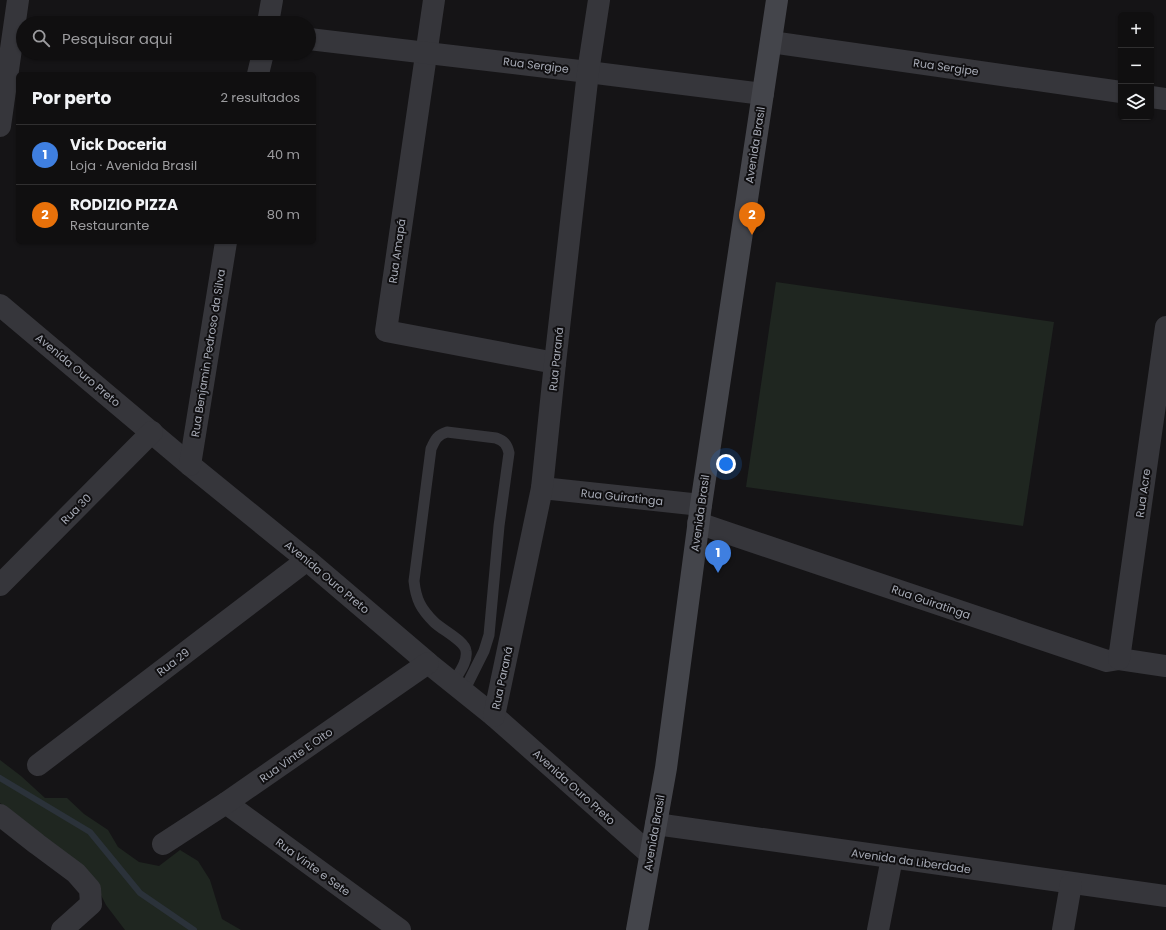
<!DOCTYPE html>
<html lang="pt">
<head>
<meta charset="utf-8">
<style>
	:root { --surface:#100f10; --page:#1e1d1e; --text:#f1f3f6; --muted:#9c9c9f; --line:#302f30; --accent:#0f766e }
	body { margin:0; font-family:Poppins,sans-serif; background:var(--page); color:var(--text) }
	.controls { position:absolute; right:12px; top:12px; display:grid; overflow:hidden; border-radius:6px; box-shadow:0 1px 3px #0004 }
	.controls button { width:36px; height:36px; display:grid; place-items:center; padding:0; border:0; border-bottom:1px solid var(--line); background:var(--surface); color:var(--text); font:20px sans-serif }
	.you { position:absolute; left:726px; top:464px; width:14px; height:14px; margin:-10px; border:3px solid #fff; border-radius:50%; background:#1a73e8; box-shadow:0 0 0 6px #1a73e833 }
	.badge { display:grid; place-items:center; width:26px; height:26px; border-radius:50%; background:var(--accent); color:#fff; font-size:13px; font-weight:700 }
	.pin { position:absolute; translate:-50% -33px; filter:drop-shadow(0 1px 2px #0008) }
	.pin::after { content:''; position:absolute; top:21px; width:14px; height:12px; background:inherit; clip-path:polygon(0 0,100% 0,50% 100%) }
	.list { margin:0; padding:0; list-style:none }
	h2 { display:flex; justify-content:space-between; align-items:center; height:52px; margin:0; padding:0 16px; font-size:17px }
	h2 small { font-size:13px; font-weight:400; color:var(--muted) }
	.list li { display:grid; grid-template-columns:26px 1fr auto; gap:12px; align-items:center; box-sizing:border-box; height:60px; padding:0 16px; border-top:1px solid var(--line) }
	.list b { display:block; font-size:15px; white-space:nowrap }
	.list p { margin:0; font-size:13px; white-space:nowrap; color:var(--muted) }
	.list em { font-size:13px; font-style:normal; color:var(--muted) }
	.icon { flex:none; width:22px; height:22px; fill:none; stroke:currentColor; stroke-width:2; stroke-linecap:round; stroke-linejoin:round }
	.map { position:relative; flex:none; width:1166px; height:930px; overflow:hidden }
	.search { position:absolute; background:var(--surface); box-shadow:0 1px 3px #0004; left:16px; top:16px; width:300px; height:44px; display:flex; align-items:center; gap:10px; box-sizing:border-box; padding:0 14px; border-radius:22px; color:var(--muted); font-size:15px }
	.panel { position:absolute; background:var(--surface); box-shadow:0 1px 3px #0004; left:16px; top:72px; width:300px; height:172px; border-radius:6px }
	.map>svg:first-child { display:block }
</style>
</head>
<body>
<div class="map">
<svg width="1166" height="930" viewBox="0 0 1166 930">
	<rect width="100%" height="100%" fill="#151416"/>
	<g fill="#1f2620">
		<path d="M776,282l278,40 -31,204 -277,-39z"/>
		<path d="M0,760l21,16 24,22h22l17,16 24,16 10,17 21,15 20,4 21,-16 18,11 12,19 12,39 19,11h-116l-19,-25 -11,-22 -95,-80z"/>
	</g>
	<g fill="none" stroke-linecap="round" stroke-linejoin="round">
		<path stroke="#2b323a" stroke-width="6" d="M0,778l90,54 50,61 54,37"/>
		<path stroke="#36363b" stroke-width="11" d="M453,683c5,-9 15,-21 13,-32 -1,-10 -24,-21 -32,-29 -13,-13 -18,-22 -20,-41l17,-132c4,-9 6,-14 16,-17l49,6c8,3 11,6 13,15l-10,73 -10,109 -5,16 -20,40"/>
		<g stroke="#36363b" stroke-width="22">
			<path d="M434,0l-48,331 169,32"/>
			<path d="M268,23l4,-23"/>
			<path d="M309,39l279,33 175,22"/>
			<path d="M771,42l350,50"/>
			<path d="M258,74l5,-21"/>
			<path d="M1151,97l15,2"/>
			<path d="M0,126l18,-126"/>
			<path d="M0,305l190,160 117,95 121,103 66,53 156,138"/>
			<path d="M190,465l36,-223"/>
			<path d="M542,488l159,17"/>
			<path d="M698,523l409,138 12,-2 47,7"/>
			<path d="M0,585l152,-153"/>
			<path d="M1119,659l47,-332"/>
			<path d="M494,716l48,-228 13,-125 33,-291 11,-72"/>
			<path d="M38,765l269,-205"/>
			<path d="M226,803l174,127"/>
			<path d="M0,815l37,29 39,29 14,16 1,15 -29,26"/>
			<path d="M656,824l510,72"/>
			<path d="M163,844l63,-41 202,-140"/>
			<path d="M878,930l14,-72"/>
			<path d="M1063,930l8,-46"/>
		</g>
		<path stroke="#44454b" stroke-width="22" d="M637,930l29,-162 35,-263 76,-505"/>
	</g>
	<g text-anchor="middle" stroke-width="4" stroke-linejoin="round" paint-order="stroke">
		<g font-size="11" fill="#a7abb6" stroke="#100f11">
			<text transform="translate(536 65) rotate(7)" y="4">Rua Sergipe</text>
			<text transform="translate(946 67) rotate(8)" y="4">Rua Sergipe</text>
			<text transform="translate(755 145) rotate(-81)" y="4">Avenida Brasil</text>
			<text transform="translate(397 251) rotate(-82)" y="4">Rua Amapá</text>
			<text transform="translate(208 353) rotate(-81)" y="4">Rua Benjamin Pedroso da Silva</text>
			<text transform="translate(556 359) rotate(-84)" y="4">Rua Paraná</text>
			<text transform="translate(78 370) rotate(40)" y="4">Avenida Ouro Preto</text>
			<text transform="translate(1143 493) rotate(-82)" y="4">Rua Acre</text>
			<text transform="translate(622 497) rotate(6)" y="4">Rua Guiratinga</text>
			<text transform="translate(76 509) rotate(-45)" y="4">Rua 30</text>
			<text transform="translate(700 513) rotate(-82)" y="4">Avenida Brasil</text>
			<text transform="translate(327 577) rotate(40)" y="4">Avenida Ouro Preto</text>
			<text transform="translate(931 602) rotate(19)" y="4">Rua Guiratinga</text>
			<text transform="translate(173 662) rotate(-37)" y="4">Rua 29</text>
			<text transform="translate(502 678) rotate(-78)" y="4">Rua Paraná</text>
			<text transform="translate(296 755) rotate(-35)" y="4">Rua Vinte E Oito</text>
			<text transform="translate(574 787) rotate(42)" y="4">Avenida Ouro Preto</text>
			<text transform="translate(654 833) rotate(-80)" y="4">Avenida Brasil</text>
			<text transform="translate(911 861) rotate(8)" y="4">Avenida da Liberdade</text>
			<text transform="translate(313 867) rotate(36)" y="4">Rua Vinte e Sete</text>
		</g>
	</g>
</svg>
<div class="controls">
<button>+</button>
<button>−</button>
<button><svg class="icon" aria-label="layers" viewBox="0 0 24 24"><path d="M12 4l9 5-9 5-9-5zM3 14l9 5 9-5"/></svg></button>
</div>
<div class="you"></div>
<div class="pin badge" style="left:718px;top:573px;background:#3f7fe0">1</div>
<div class="pin badge" style="left:752px;top:235px;background:#e8710a">2</div>
<div class="search"><svg class="icon" aria-label="search" viewBox="0 0 24 24"><circle cx="10" cy="10" r="6"/><path d="M15 15l6 6"/></svg>Pesquisar aqui</div>
<section class="panel">
<h2>Por perto<small>2 resultados</small></h2>
<ul class="list">
<li><span class="badge" style="background:#3f7fe0">1</span><div><b>Vick Doceria</b><p>Loja · Avenida Brasil</p></div><em>40 m</em></li>
<li><span class="badge" style="background:#e8710a">2</span><div><b>RODIZIO PIZZA</b><p>Restaurante</p></div><em>80 m</em></li>
</ul>
</section>
</div>
</body>
</html>
